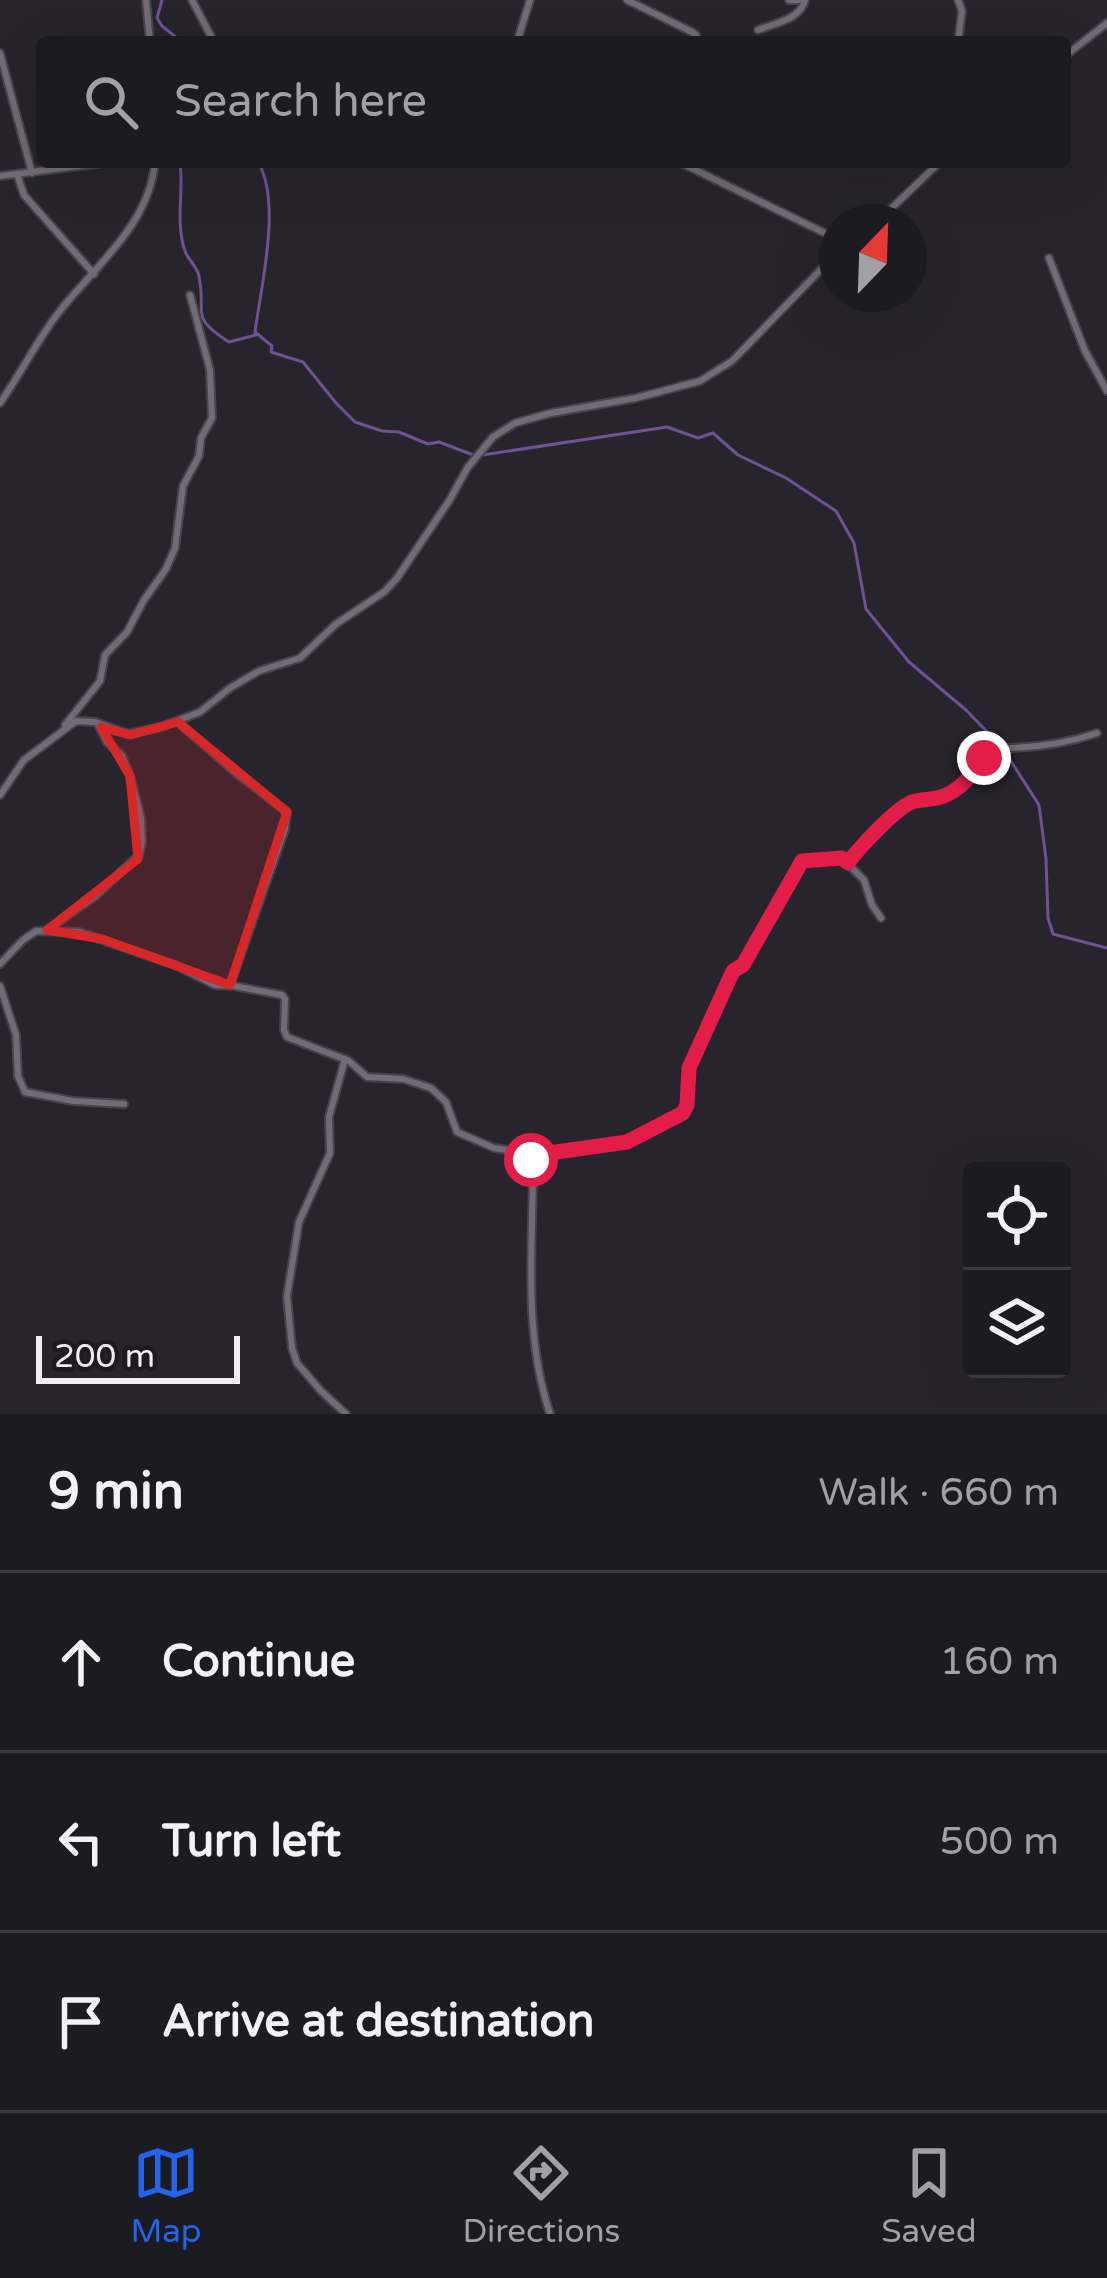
<!DOCTYPE html>
<html lang="en">
<head>
<meta charset="utf-8">
<style>
	:root { --surface:#1d1b22; --page:#2a282f; --text:#f1f3f6; --muted:#a0a1a5; --line:#3b3940; --accent:#2563eb }
	body { margin:0; font-family:"Varela Round",sans-serif; background:var(--page); color:var(--text) }
	.controls { position:absolute; right:36px; bottom:36px; display:grid; overflow:hidden; border-radius:12px; box-shadow:0 12px 48px #0002 }
	.controls button { width:108px; height:108px; display:grid; place-items:center; padding:0; border:0; border-bottom:3px solid var(--line); background:var(--surface); color:var(--text); font:60px sans-serif }
	.compass { position:absolute; left:819px; top:204px; width:108px; height:108px; border-radius:50%; background:var(--surface); box-shadow:0 12px 48px #0002; rotate:23deg }
	.scale { position:absolute; left:36px; bottom:30px; width:204px; box-sizing:border-box; padding-left:12px; border:6px solid #efecf3; border-top:0; font-size:33px; line-height:42px; white-space:nowrap; color:#efecf3; -webkit-text-stroke:9px #1e1a23; paint-order:stroke }
	.stop { position:absolute; width:36px; height:36px; margin:-27px; border:9px solid #e11d48; border-radius:50%; background:#fff }
	.stop.end { background:#e11d48; border-color:#fff; box-shadow:0 3px 12px #0008 }
	.list { margin:0; padding:0; list-style:none }
	h2 { display:flex; justify-content:space-between; align-items:center; height:156px; margin:0; padding:0 48px; font-size:51px }
	h2 small { font-size:39px; font-weight:400; color:var(--muted) }
	.list li { display:grid; grid-template-columns:78px 1fr auto; gap:36px; align-items:center; box-sizing:border-box; height:180px; padding:0 48px; border-top:3px solid var(--line) }
	.list b { display:block; font-size:45px; white-space:nowrap }
	.list em { font-size:39px; font-style:normal; color:var(--muted) }
	.icon { flex:none; width:66px; height:66px; fill:none; stroke:currentColor; stroke-width:2; stroke-linecap:round; stroke-linejoin:round }
	.map { position:relative; flex:none; width:1107px; height:1414px; overflow:hidden }
	.search { position:absolute; background:var(--surface); box-shadow:0 12px 48px #0002; left:36px; right:36px; top:36px; height:132px; display:flex; align-items:center; gap:30px; box-sizing:border-box; padding:0 42px; border-radius:12px; color:var(--muted); font-size:45px }
	.sheet { height:696px; background:var(--surface) }
	nav { display:flex; justify-content:space-around; align-items:center; box-sizing:border-box; height:168px; border-top:3px solid var(--line); background:var(--surface); font-size:33px; color:var(--muted) }
	nav a { display:grid; justify-items:center; gap:6px }
	nav .on { color:var(--accent) }
	.map>svg:first-child { display:block }
</style>
</head>
<body>
<div class="map">
<svg width="1107" height="1414" viewBox="0 0 1107 1414">
	<rect width="100%" height="100%" fill="#27242d"/>
	<g fill="none" stroke-linecap="round" stroke-linejoin="round">
		<g stroke="#6f5293" stroke-width="3">
			<path d="M162,0l-5,18 5,8 20,16"/>
			<path d="M180,162c4,28 -5,61 5,89 3,9 12,15 14,25 8,38 -11,40 30,66l27,-7"/>
			<path d="M258,162c24,40 3,124 -3,170l17,14 -1,6 32,10 33,41 19,19 27,9 17,1 29,12 11,-2 37,14 191,-29 31,11 15,-5 25,22 48,23 50,33 18,32 12,66 43,53 57,48 33,34"/>
			<path d="M1005,752l34,53 7,54 2,59 5,16 54,14"/>
		</g>
		<defs>
			<g id="minor">
				<path d="M146,0l4,42"/>
				<path d="M192,0l22,42"/>
				<path d="M627,0l65,32 4,3 1,7"/>
				<path d="M789,0h10"/>
				<path d="M958,0l4,11 -4,31"/>
				<path d="M758,30c17,-7 42,-10 47,-30"/>
				<path d="M517,42l13,-42"/>
				<path d="M0,53l32,120"/>
				<path d="M1065,56l42,-33"/>
				<path d="M679,162l158,77"/>
				<path d="M17,174l7,21 70,79"/>
				<path d="M0,176l111,-14"/>
				<path d="M877,222l63,-60"/>
				<path d="M1049,258l36,93 22,40"/>
				<path d="M0,403c20,-28 35,-59 56,-87 37,-49 93,-89 99,-154"/>
				<path d="M178,722l57,50 52,40 -2,17 -55,156"/>
				<path d="M65,725l35,-44 5,-26 22,-23 17,-32 22,-31 9,-21 8,-62 16,-30 2,-18 11,-20 -2,-48 -20,-75"/>
				<path d="M0,795l24,-35 52,-39 19,1 33,12 33,-7 39,-15 30,-24 29,-17 41,-13 36,-34 48,-32 13,-14 52,-77 19,-34 25,-30 22,-14 36,-10 85,-15 64,-17 32,-20 105,-108"/>
				<path d="M848,863c10,-14 46,-52 61,-59 14,-8 31,-4 45,-14 17,-10 25,-28 37,-42 37,1 71,-3 106,-15"/>
				<path d="M47,930l47,-33 45,-42 3,-13 -1,-24 -11,-42 -8,-20 -15,-14 -9,-18"/>
				<path d="M0,964l23,-24 13,-9 43,1 96,33 40,20 19,1 48,9 3,4 -1,31 3,7 62,24 18,16 36,2 28,9 15,14 11,30 37,16 20,3 14,5 5,19c-1,81 -9,160 17,239"/>
				<path d="M0,986l16,49 2,41 7,16 48,9 51,3"/>
				<path d="M345,1059l-16,58 1,36 -31,69 -12,74 5,52 5,15 24,28 25,23"/>
				<path d="M528,1156l99,-14 59,-31 2,-36 6,-21 39,-83 10,-6 59,-104 41,-2 21,21 8,25 9,13"/>
			</g>
		</defs>
		<use href="#minor" stroke="#46434a" stroke-width="10"/>
		<use href="#minor" stroke="#706b77" stroke-width="6"/>
	</g>
	<g fill="none" stroke-linecap="round" stroke-linejoin="round">
		<path stroke="#e11d48" stroke-width="15" d="M531,1160l-3,-4 99,-14 56,-29 4,-8 2,-37 44,-97 10,-6 59,-104 40,-3 6,5c10,-14 48,-55 64,-61 9,-3 19,-2 29,-5 19,-6 32,-23 43,-39"/>
	</g>
	<path fill="#d62828" fill-opacity="0.2" stroke="#d62828" stroke-width="9" stroke-linejoin="round" d="M178,722l109,90 -57,173 -128,-46 -55,-9 91,-71 -8,-83 -29,-49 29,8z"/>
</svg>
<div class="controls">
<button><svg class="icon" aria-label="locate" viewBox="0 0 24 24"><circle cx="12" cy="12" r="6"/><path d="M12 2v4M12 18v4M2 12h4M18 12h4"/></svg></button>
<button><svg class="icon" aria-label="layers" viewBox="0 0 24 24"><path d="M12 4l9 5-9 5-9-5zM3 14l9 5 9-5"/></svg></button>
</div>
<svg class="compass" viewBox="-18 -18 36 36"><path d="M0-13l5 13h-10z" fill="#e53935"/><path d="M0 13l5-13h-10z" fill="#a0a1a5"/></svg>
<div class="scale">200 m</div>
<div class="stop" style="left:531px;top:1160px"></div>
<div class="stop end" style="left:984px;top:758px"></div>
<div class="search"><svg class="icon" aria-label="search" viewBox="0 0 24 24"><circle cx="10" cy="10" r="6"/><path d="M15 15l6 6"/></svg>Search here</div>
</div>
<section class="sheet">
<h2>9 min<small>Walk · 660 m</small></h2>
<ul class="list">
<li><svg class="icon" aria-label="ahead" viewBox="0 0 24 24"><path d="M12 20V5M6 11l6-6 6 6"/></svg><div><b>Continue</b></div><em>160 m</em></li>
<li><svg class="icon" aria-label="left" viewBox="0 0 24 24"><path d="M17 20v-9H6M10 6l-5 5 5 5"/></svg><div><b>Turn left</b></div><em>500 m</em></li>
<li><svg class="icon" aria-label="arrive" viewBox="0 0 24 24"><path d="M6 21V4h12l-3 4 3 4H6"/></svg><div><b>Arrive at destination</b></div></li>
</ul>
</section>
<nav>
<a class="on"><svg class="icon" aria-label="map" viewBox="0 0 24 24"><path d="M3 6l6-2 6 2 6-2v14l-6 2-6-2-6 2zM9 4v14M15 6v14"/></svg>Map</a>
<a><svg class="icon" aria-label="directions" viewBox="0 0 24 24"><path d="M12 3l9 9-9 9-9-9zM9 14v-3h6M13 9l2 2-2 2"/></svg>Directions</a>
<a><svg class="icon" aria-label="saved" viewBox="0 0 24 24"><path d="M7 4h10v16l-5-4-5 4z"/></svg>Saved</a>
</nav>
</body>
</html>
